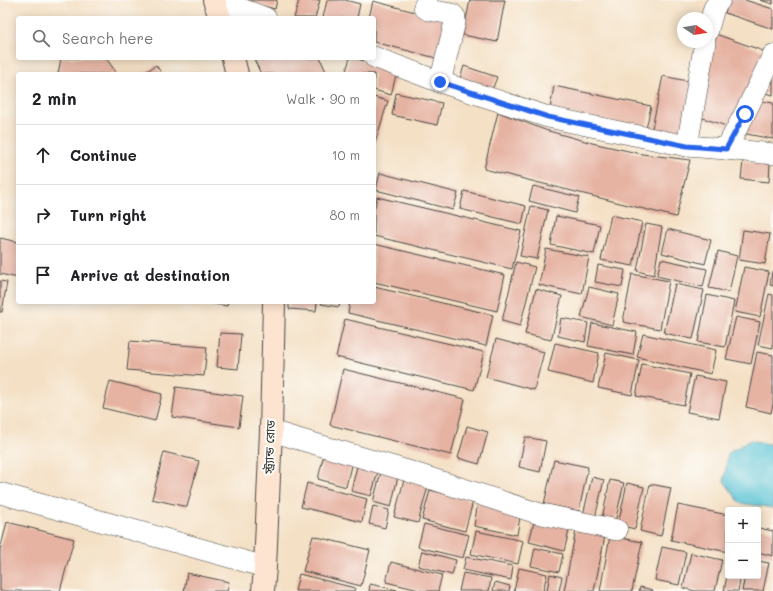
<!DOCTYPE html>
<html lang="en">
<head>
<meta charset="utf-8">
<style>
	:root { --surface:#fff; --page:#f6f6f6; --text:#202124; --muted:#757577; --line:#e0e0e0 }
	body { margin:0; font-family:Mali,"Noto Sans Bengali",sans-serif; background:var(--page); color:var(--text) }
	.controls { position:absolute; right:12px; bottom:12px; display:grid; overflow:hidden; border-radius:4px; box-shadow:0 2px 10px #0003 }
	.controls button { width:36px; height:36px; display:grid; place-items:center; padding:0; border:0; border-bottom:1px solid var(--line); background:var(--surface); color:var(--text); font:20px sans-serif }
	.compass { position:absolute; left:677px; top:12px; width:36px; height:36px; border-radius:50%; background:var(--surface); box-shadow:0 2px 10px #0003; rotate:102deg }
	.stop { position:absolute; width:12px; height:12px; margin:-9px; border:3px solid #2563eb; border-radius:50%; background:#fff }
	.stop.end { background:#2563eb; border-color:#fff; box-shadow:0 1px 4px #0008 }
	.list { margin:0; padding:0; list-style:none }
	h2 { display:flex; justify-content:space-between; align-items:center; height:52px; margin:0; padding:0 16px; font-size:17px }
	h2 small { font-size:13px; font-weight:400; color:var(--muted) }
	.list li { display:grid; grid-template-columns:26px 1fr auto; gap:12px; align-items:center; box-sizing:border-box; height:60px; padding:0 16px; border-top:1px solid var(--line) }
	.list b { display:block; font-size:15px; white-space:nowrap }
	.list em { font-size:13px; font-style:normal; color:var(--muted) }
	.icon { flex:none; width:22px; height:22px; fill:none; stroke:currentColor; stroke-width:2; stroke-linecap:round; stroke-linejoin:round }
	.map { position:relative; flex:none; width:773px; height:591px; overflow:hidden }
	.search { position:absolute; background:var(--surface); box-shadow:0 2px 10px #0003; left:16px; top:16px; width:360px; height:44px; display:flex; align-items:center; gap:10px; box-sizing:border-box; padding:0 14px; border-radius:4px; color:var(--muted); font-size:15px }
	.panel { position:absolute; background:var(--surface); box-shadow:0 2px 10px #0003; left:16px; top:72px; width:360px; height:232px; border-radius:4px }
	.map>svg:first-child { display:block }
</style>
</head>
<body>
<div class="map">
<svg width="773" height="591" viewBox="0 0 773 591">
	<rect width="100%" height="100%" fill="#fdfcf7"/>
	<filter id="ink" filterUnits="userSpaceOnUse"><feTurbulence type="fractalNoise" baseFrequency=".025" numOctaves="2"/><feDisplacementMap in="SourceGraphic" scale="8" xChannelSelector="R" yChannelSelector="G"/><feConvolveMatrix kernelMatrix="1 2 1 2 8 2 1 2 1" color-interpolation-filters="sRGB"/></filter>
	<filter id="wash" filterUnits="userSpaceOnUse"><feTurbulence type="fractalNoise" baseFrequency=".012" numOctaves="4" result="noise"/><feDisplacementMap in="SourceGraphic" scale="16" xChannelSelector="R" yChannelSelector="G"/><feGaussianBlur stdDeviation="0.9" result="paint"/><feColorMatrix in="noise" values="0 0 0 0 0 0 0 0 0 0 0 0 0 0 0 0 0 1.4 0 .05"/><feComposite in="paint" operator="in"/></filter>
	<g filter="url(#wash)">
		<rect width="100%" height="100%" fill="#f4e0c5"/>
		<path fill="#58c2d4" stroke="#427680" d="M751,440l22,5v63l-33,-5 -16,-22 4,-28z"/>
		<g id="blocks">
			<g fill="#e6b3a3">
				<path d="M240,0h37l-2,9z"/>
				<path d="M299,0h21l-5,18h-21z"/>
				<path d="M327,0h18l15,4 -3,14h-34z"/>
				<path d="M470,0h35l-8,42 -34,-7z"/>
				<path d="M729,0h16l28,9v20l-48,-16z"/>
				<path d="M760,0h13v4z"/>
				<path d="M373,1l76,20 -9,38 -66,-17v-24h-5z"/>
				<path d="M710,32l59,21 -37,75 -38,-13z"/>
				<path d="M61,58h45l11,16h-59z"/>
				<path d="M256,58h64l7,16h-66l-7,-15z"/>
				<path d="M350,58h4l43,13 -6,24 -17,-5v-16h-29z"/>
				<path d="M773,64v31l-12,-3z"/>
				<path d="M156,65l6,9h-19z"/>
				<path d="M464,66l33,11 -6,16 -32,-11z"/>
				<path d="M663,76l29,6 -12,57 -29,-6z"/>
				<path d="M554,86l97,20 -5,23 -96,-20z"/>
				<path d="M396,93l46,10 -5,22 -45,-10z"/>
				<path d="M374,97l14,4 -14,45z"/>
				<path d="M756,100l17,3v36l-32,-6z"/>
				<path d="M498,112l47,18 47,13 50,11 48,6 -14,57 -192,-48z"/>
				<path d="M743,161l27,2 -1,19 -28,-3z"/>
				<path d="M380,173l78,20 -5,17 -77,-20z"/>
				<path d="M533,186l46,11 -4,16 -46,-12z"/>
				<path d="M464,191l62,15 -4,18 -62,-15z"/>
				<path d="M377,197l144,34 -9,38 -138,-33v-25z"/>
				<path d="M531,206l17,4 -11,49 -17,-3z"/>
				<path d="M611,215l31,7 -9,44 -32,-6z"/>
				<path d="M556,216l44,9 -6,29 -43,-9z"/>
				<path d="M646,224l16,3 -8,48 -17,-4z"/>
				<path d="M668,229l43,11 -6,24 -43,-11z"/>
				<path d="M743,230l27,4 -5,30 -26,-4z"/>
				<path d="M0,238l18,4v36l-18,-4z"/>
				<path d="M374,244l131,31 -8,36 -123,-29z"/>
				<path d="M546,249l43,8 -7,37 -43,-9z"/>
				<path d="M718,251l19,5 -8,36 -20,-4z"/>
				<path d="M661,259l46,10 -4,18 -46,-11z"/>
				<path d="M516,262l19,5 -15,59 -18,-5z"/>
				<path d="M598,265l27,5 -3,17 -27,-5z"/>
				<path d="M744,267l25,5 -9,45 -25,-5z"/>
				<path d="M772,272h1v14l-3,-1z"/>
				<path d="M632,274l37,7 -9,48 -37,-7z"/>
				<path d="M0,281l7,1 -5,30h-2z"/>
				<path d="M675,284l29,6 -11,49 -29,-6z"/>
				<path d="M374,287l119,28 -7,31 -138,-33 2,-11h24z"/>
				<path d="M589,287l30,7 -7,31 -31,-8z"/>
				<path d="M536,289l26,7 -11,44 -26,-6z"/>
				<path d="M769,294l4,1v53l-15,-3z"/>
				<path d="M707,295l27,6 -9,46 -27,-5z"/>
				<path d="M209,302h19l-1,4 -18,-3z"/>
				<path d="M289,302h28l-1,9 -27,-2z"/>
				<path d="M322,302h18l-1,5 -18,-3z"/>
				<path d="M736,317l24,5 -9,42 -25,-5z"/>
				<path d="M561,318l27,5 -3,19 -27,-6z"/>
				<path d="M345,319l139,33 -10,38 -138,-33z"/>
				<path d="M592,323l45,9 -4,23 -45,-9z"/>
				<path d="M220,333l21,1 -3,35 -21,-2z"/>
				<path d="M643,334l73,16 -5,24 -74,-17z"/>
				<path d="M496,339l48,13 -10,38 -48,-13z"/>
				<path d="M130,341l77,6 -3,29 -77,-6z"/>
				<path d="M555,343l44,10 -6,30 -45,-11z"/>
				<path d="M757,352l16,3v49l-2,9 -25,-6z"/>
				<path d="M606,353l33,7 -7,35 -34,-7z"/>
				<path d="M642,364l48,10 -6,31 -48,-9z"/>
				<path d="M343,369l122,30 -14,56 -121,-30z"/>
				<path d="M695,376l31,6 -7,36 -32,-6z"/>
				<path d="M110,381l52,13 -7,27 -52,-13z"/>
				<path d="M176,387l67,9 -4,31 -67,-10z"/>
				<path d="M467,426l21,6 -9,32 -21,-6z"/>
				<path d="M525,437l21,4 -6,31 -21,-5z"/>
				<path d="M164,452l35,9 -12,46 -35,-8z"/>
				<path d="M324,454l28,7 -6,26 -28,-8z"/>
				<path d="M554,460l34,7 -9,44 -35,-7z"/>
				<path d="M358,462l21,6 -8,28 -20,-5z"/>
				<path d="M382,468l17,4 -8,35 -18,-5z"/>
				<path d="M592,477l12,3 -9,38 -12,-3z"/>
				<path d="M404,480l24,6 -10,37 -24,-6z"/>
				<path d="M610,480l14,3 -10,43 -13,-3z"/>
				<path d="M307,483l60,16 -5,23 -61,-15z"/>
				<path d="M627,483l17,4 -9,42 -17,-4z"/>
				<path d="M650,484l21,4 -10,48 -21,-5z"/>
				<path d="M430,490l43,11 -8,30 -43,-11z"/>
				<path d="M478,502l43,9 -4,24 -43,-9z"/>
				<path d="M678,505l50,10v37l-57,-12z"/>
				<path d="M373,506l16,4 -4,18 -16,-4z"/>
				<path d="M535,518l35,9 -6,24 -35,-9z"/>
				<path d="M7,522l67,17 -14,52h-60v-41z"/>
				<path d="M424,524l45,11 -6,23 -45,-11z"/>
				<path d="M577,525l29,6 -12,60h-30z"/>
				<path d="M759,528l14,3v25l-15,-4v-18z"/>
				<path d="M476,531l47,10 -5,23 -47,-10z"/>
				<path d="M313,536l57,14 -9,36 -58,-15z"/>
				<path d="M610,536l32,6 -10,49h-32z"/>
				<path d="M662,547l24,5 -7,33 -24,-5z"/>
				<path d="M535,548l28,6 -4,18 -28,-6z"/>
				<path d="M422,551l34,9 -4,15 -34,-9z"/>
				<path d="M691,553l31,7 -7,31h-20l-12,-3z"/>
				<path d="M466,557l47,9 -2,14 -48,-10z"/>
				<path d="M758,561l11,2 -6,28h-21l3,-15h13z"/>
				<path d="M391,562l51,13 -4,16h-15l-37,-9z"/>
				<path d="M519,568l28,6 -4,17h-29z"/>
				<path d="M187,573l42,9 -2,9h-43z"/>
				<path d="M463,573l28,5 -2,13h-30z"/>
				<path d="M299,574l56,14 -1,3h-59z"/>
				<path d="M550,574l12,3 -3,14h-12z"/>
				<path d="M727,576h14l-3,15h-14z"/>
				<path d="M495,582l15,4 -1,5h-16z"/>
				<path d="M370,584l27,6v1h-28z"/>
				<path d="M640,587l13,3v1h-14z"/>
			</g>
		</g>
	</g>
	<g filter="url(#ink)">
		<use href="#blocks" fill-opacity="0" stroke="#494642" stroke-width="1"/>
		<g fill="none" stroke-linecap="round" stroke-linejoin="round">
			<defs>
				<g id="minor">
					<path d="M217,0l49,18"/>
					<path d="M427,0l-3,7 4,3 24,4 3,3v5l-15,60"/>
					<path d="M707,33l7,-25 6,-8"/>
					<path d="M374,57l66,25 108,35 139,29 39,3 47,5"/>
					<path d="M687,146l18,-104"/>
					<path d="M726,149l19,-36 28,-58"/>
					<path d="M271,431l137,40 129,42 80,17"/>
					<path d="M0,493l265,74"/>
				</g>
				<g id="secondary">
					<path d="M214,0l6,18"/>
					<path d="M233,58l4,16"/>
					<path d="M263,591l2,-24 6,-136 3,-129"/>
				</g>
			</defs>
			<use href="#minor" stroke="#494642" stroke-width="22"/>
			<use href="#secondary" stroke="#494642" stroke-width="24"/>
			<use href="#minor" stroke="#fff" stroke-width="21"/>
			<use href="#secondary" stroke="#fde4d1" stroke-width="22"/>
		</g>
	</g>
	<g fill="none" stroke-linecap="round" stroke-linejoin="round" filter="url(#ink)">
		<path stroke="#2563eb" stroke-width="5" d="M440,82l108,35 139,29 39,3 19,-35"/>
	</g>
	<g text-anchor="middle" stroke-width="4" stroke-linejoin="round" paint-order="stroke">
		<g font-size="12" fill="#2b2b2b" stroke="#fdfcf7">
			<text transform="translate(270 447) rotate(-88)" y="4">স্ট্র্যান্ড রোড</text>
		</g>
	</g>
</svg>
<div class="controls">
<button>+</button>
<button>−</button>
</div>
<svg class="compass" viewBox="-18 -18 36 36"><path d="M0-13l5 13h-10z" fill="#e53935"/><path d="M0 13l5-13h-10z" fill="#757577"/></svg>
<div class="stop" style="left:745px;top:114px"></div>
<div class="stop end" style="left:440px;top:82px"></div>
<div class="search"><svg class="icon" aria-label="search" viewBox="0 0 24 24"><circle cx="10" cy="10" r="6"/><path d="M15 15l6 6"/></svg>Search here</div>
<section class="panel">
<h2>2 min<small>Walk · 90 m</small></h2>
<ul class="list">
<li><svg class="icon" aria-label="ahead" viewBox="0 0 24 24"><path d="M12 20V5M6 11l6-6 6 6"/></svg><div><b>Continue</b></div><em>10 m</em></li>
<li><svg class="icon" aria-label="right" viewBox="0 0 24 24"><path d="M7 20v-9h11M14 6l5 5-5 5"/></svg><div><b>Turn right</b></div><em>80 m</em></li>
<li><svg class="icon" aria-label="arrive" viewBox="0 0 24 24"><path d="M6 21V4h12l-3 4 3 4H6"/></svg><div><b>Arrive at destination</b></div></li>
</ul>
</section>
</div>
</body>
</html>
